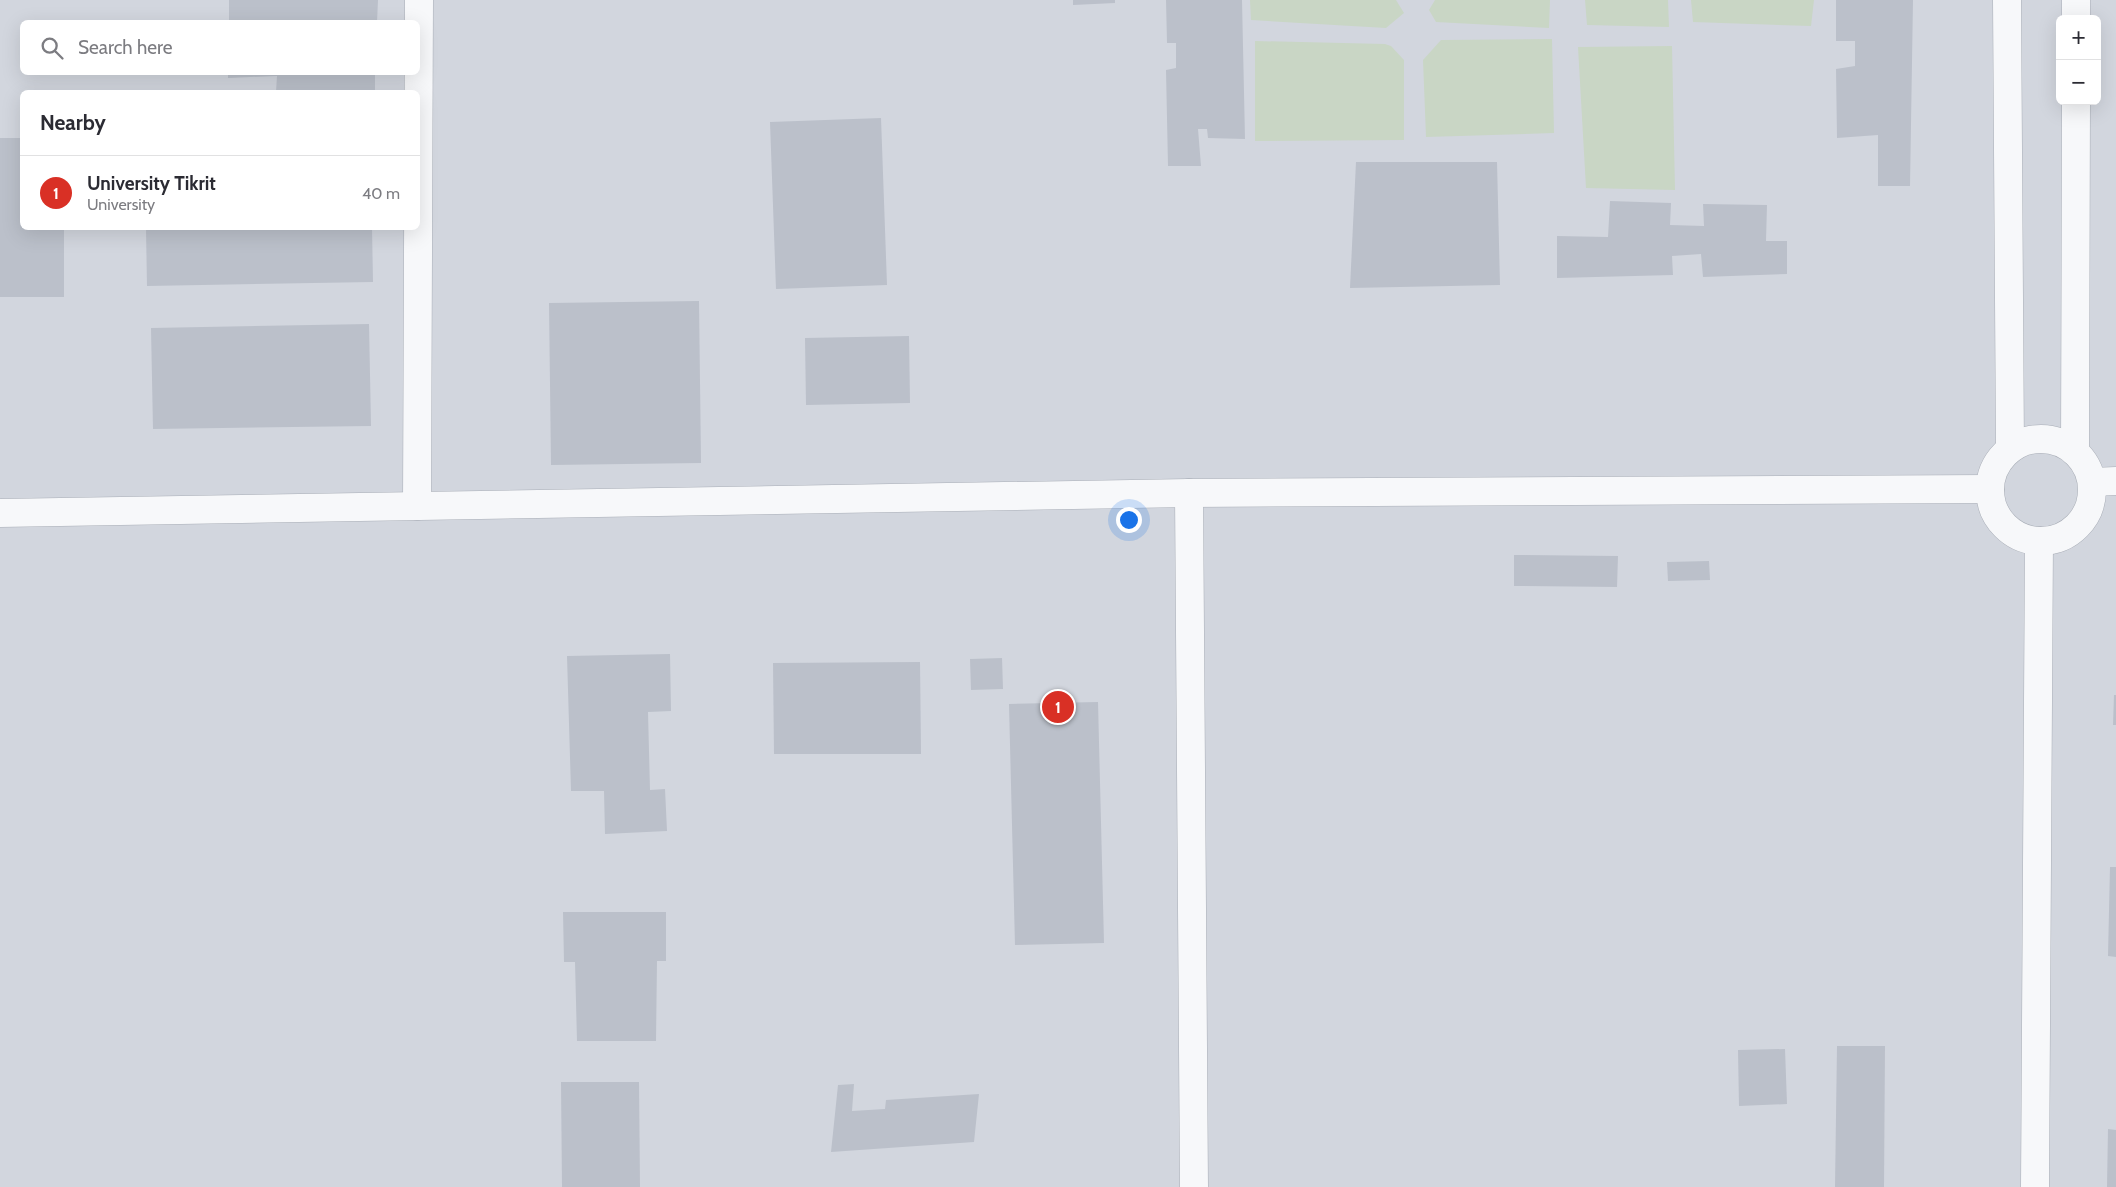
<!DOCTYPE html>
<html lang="en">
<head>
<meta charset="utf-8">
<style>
	:root { --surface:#fff; --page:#f7f7f7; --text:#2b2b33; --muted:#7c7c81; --line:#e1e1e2; --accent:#d93025 }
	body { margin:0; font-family:Cabin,sans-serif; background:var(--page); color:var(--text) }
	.controls { position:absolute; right:15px; top:15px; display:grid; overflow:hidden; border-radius:8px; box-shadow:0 5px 20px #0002 }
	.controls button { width:45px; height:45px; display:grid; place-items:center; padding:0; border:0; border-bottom:1px solid var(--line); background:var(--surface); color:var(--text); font:25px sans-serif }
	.you { position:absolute; left:1128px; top:519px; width:18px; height:18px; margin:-12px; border:4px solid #fff; border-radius:50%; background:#1a73e8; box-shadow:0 0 0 8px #1a73e833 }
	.badge { display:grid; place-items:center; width:32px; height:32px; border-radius:50%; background:var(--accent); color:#fff; font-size:16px; font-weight:700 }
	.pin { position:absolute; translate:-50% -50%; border:2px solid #fff; box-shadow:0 1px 5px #0006 }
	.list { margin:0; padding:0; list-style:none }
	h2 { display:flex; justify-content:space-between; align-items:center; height:65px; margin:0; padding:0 20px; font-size:21px }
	h2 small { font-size:16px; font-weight:400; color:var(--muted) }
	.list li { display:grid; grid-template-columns:32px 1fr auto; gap:15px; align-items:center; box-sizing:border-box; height:75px; padding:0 20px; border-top:1px solid var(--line) }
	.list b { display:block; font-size:19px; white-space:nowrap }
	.list p { margin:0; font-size:16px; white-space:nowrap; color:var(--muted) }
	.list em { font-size:16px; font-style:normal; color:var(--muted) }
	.icon { flex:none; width:28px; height:28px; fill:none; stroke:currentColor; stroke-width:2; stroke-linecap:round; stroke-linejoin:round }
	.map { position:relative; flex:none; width:2116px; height:1187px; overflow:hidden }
	.search { position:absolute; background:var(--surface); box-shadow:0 5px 20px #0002; left:20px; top:20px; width:400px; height:55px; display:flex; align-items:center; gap:12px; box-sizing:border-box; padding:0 18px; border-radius:8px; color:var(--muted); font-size:19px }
	.panel { position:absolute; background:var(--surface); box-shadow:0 5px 20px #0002; left:20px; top:90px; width:400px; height:140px; border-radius:8px }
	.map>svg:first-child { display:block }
</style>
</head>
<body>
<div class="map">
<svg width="2116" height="1187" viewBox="0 0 2116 1187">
	<rect width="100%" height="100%" fill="#e4e7ec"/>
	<path fill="#d2d6de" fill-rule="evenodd" d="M0,0h2116v1187h-2116zM2060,19h37v82h-37zM22,22h396v50h-396zM22,92h396v136h-396z"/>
	<g fill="#c9d6c5">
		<path d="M1250,0h146l8,13 -18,15 -135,-8z"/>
		<path d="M1435,0h115l-1,28 -113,-6 -7,-12z"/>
		<path d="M1585,0h83l1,27 -82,-2z"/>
		<path d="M1691,0h123l-3,26 -118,-4z"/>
		<path d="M1552,39l2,94 -128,4 -3,-77 18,-20z"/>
		<path d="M1255,41l130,3 6,2 13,14v80l-149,1z"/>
		<path d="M1672,46l3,144 -89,-2 -8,-141z"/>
	</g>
	<g fill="#bbc0ca">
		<path d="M229,0h149l-1,22h-148z"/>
		<path d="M1073,0h42v3l-42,2z"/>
		<path d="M1166,0h76l3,139 -37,-1 -1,-9h-9l3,37h-33l-2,-96 10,-2v-25h-9z"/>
		<path d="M1836,0h77l-3,186h-32v-51l-41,3 -1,-69 19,-3v-25h-19z"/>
		<path d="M228,72h147v20h-99l1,-16 -49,2z"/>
		<path d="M881,118l6,167 -111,4 -6,-167z"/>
		<path d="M0,138h22v90h42v69h-64z"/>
		<path d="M1356,162h141l3,123 -150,3z"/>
		<path d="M1610,201l61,2 -1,22 34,1 -1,-22 64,1 -1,36h21v33l-84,3 -2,-23 -29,2 1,19 -116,3v-42l51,1z"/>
		<path d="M146,228h226l1,54 -226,4z"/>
		<path d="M699,301l2,162 -150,2 -2,-162z"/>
		<path d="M369,324l2,102 -218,3 -2,-101z"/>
		<path d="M909,336l1,67 -104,2 -1,-67z"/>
		<path d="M1514,555l104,1 -1,31 -103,-1z"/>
		<path d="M1709,561l1,19 -42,1 -1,-19z"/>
		<path d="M670,654l1,57 -23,1 2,78 15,-1 2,42 -62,3 -1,-43h-33l-4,-135z"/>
		<path d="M1002,658l1,31 -32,1 -1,-31z"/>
		<path d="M920,662l1,92h-147l-1,-91z"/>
		<path d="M2114,695h2v30h-3z"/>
		<path d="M1098,702l6,241 -89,2 -6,-241z"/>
		<path d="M2110,867h6v90l-8,-1z"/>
		<path d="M563,912h103v49h-9l-1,80h-79l-2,-79h-11z"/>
		<path d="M1837,1046h48l-1,141h-49z"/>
		<path d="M1785,1049l2,55 -48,2 -1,-56z"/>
		<path d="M561,1082h78l1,105h-78z"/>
		<path d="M854,1084l-2,27 33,-2 1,-9 93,-6 -5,48 -143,10 7,-67z"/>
		<path d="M2108,1129l8,1v57h-9z"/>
	</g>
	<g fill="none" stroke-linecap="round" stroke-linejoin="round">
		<defs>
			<g id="minor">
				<path d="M2092,482l24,-1"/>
				<path d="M417,506l2,-506"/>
			</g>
			<g id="tertiary">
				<path d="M2007,0l3,449"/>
				<path d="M2076,19v-19"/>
				<circle cx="2041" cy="490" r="51"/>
				<path d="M2075,452l1,-351"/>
				<path d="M1189,493l5,694"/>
				<path d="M0,513l1189,-20 801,-4"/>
				<path d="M2035,1187l4,-646"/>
			</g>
		</defs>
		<use href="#minor" stroke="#a9aeb7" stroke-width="29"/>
		<use href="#tertiary" stroke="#a9aeb7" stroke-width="29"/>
		<use href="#minor" stroke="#f7f8fa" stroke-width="28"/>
		<use href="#tertiary" stroke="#f7f8fa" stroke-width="28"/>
	</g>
</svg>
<div class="controls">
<button>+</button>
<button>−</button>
</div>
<div class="you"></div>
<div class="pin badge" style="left:1058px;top:707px">1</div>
<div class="search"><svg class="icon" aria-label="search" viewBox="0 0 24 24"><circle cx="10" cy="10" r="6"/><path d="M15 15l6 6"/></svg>Search here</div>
<section class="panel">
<h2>Nearby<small></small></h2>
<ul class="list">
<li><span class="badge">1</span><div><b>University Tikrit</b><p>University</p></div><em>40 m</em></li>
</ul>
</section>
</div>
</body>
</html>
